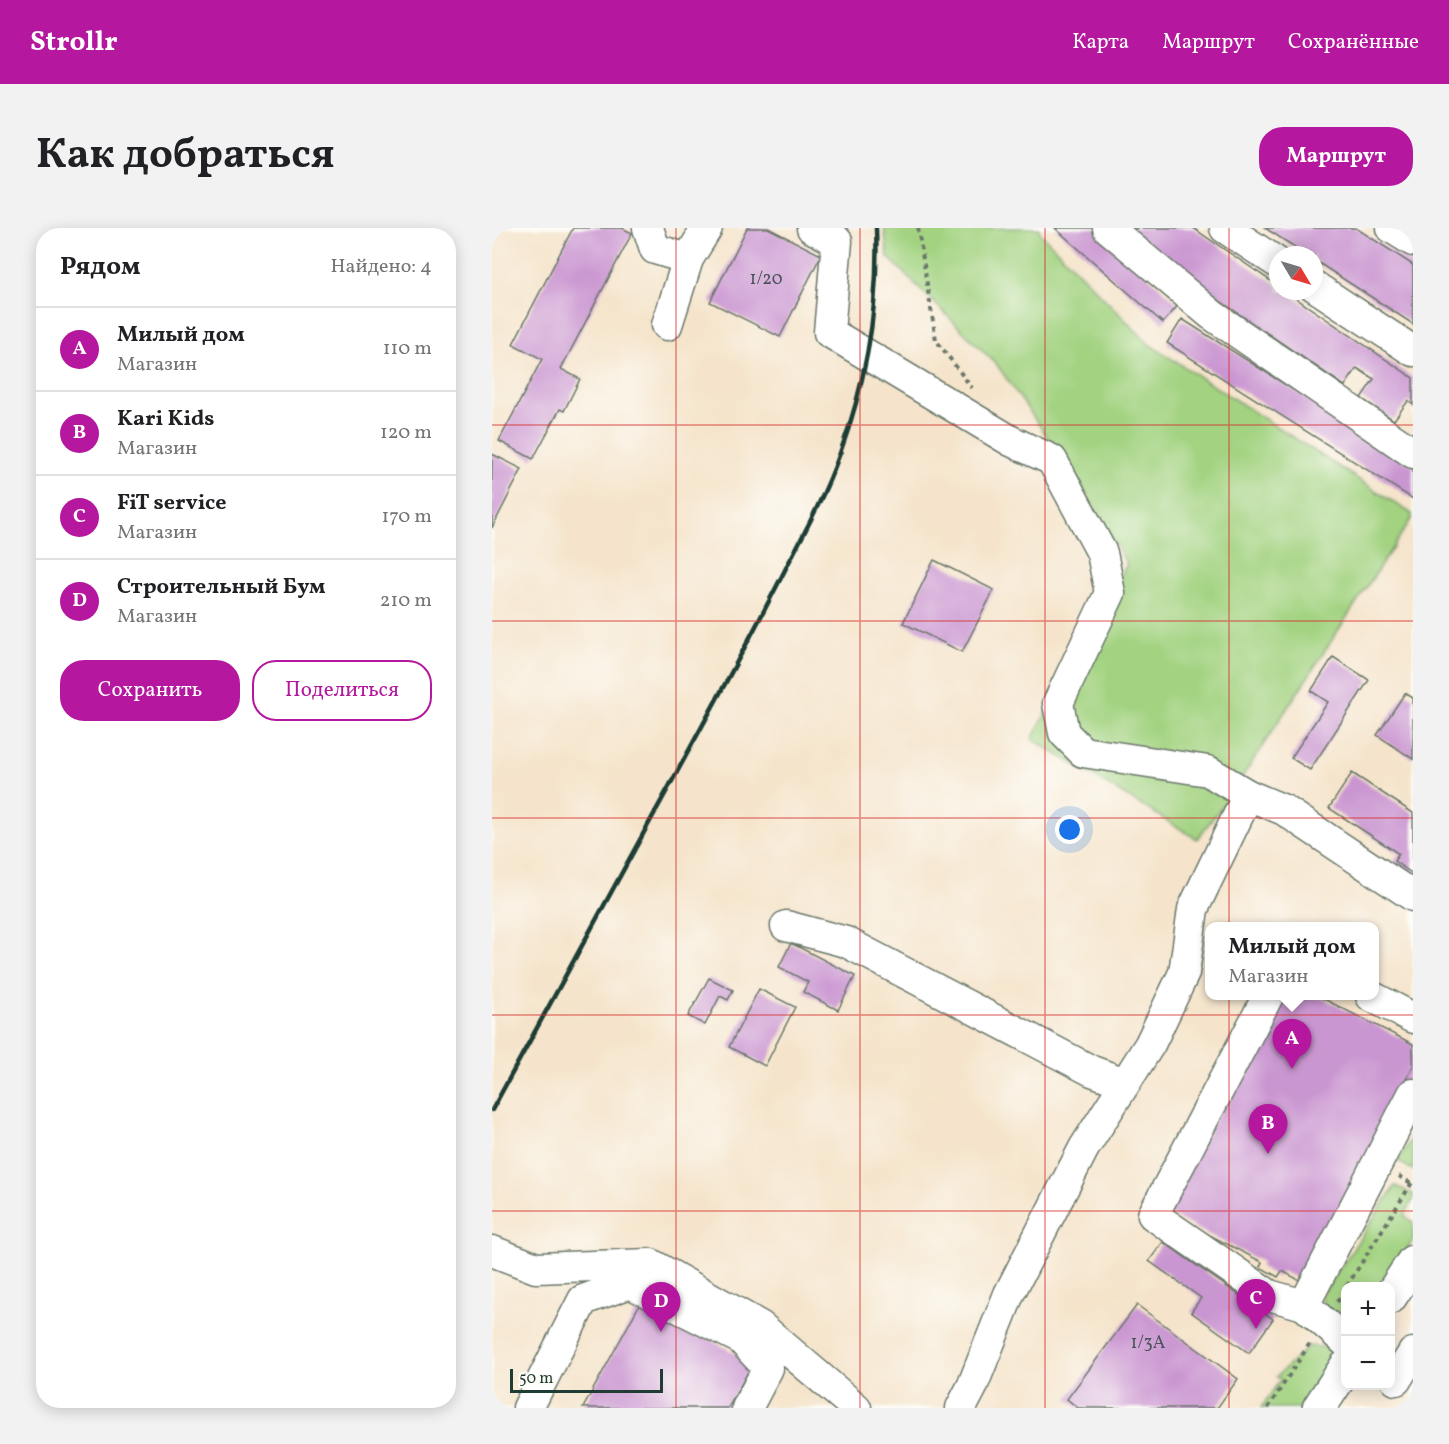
<!DOCTYPE html>
<html lang="ru">
<head>
<meta charset="utf-8">
<style>
	:root { --surface:#fff; --page:#f2f2f2; --text:#202124; --muted:#757577; --line:#e0e0e0; --accent:#b5179e }
	body { margin:0; font-family:Vollkorn,serif; background:var(--page); color:var(--text) }
	.controls { position:absolute; right:18px; bottom:18px; display:grid; overflow:hidden; border-radius:12px; box-shadow:0 3px 15px #0003 }
	.controls button { width:54px; height:54px; display:grid; place-items:center; padding:0; border:0; border-bottom:2px solid var(--line); background:var(--surface); color:var(--text); font:30px sans-serif }
	.compass { position:absolute; left:777px; top:18px; width:54px; height:54px; border-radius:50%; background:var(--surface); box-shadow:0 3px 15px #0003; rotate:128deg }
	.scale { position:absolute; left:18px; bottom:15px; width:153px; box-sizing:border-box; padding-left:6px; border:3px solid #1f3d34; border-top:0; font-size:16px; line-height:21px; white-space:nowrap; color:#1f3d34; -webkit-text-stroke:4px #fdfcf7; paint-order:stroke }
	.you { position:absolute; left:578px; top:602px; width:21px; height:21px; margin:-15px; border:4px solid #fff; border-radius:50%; background:#1a73e8; box-shadow:0 0 0 9px #1a73e833 }
	.badge { display:grid; place-items:center; width:39px; height:39px; border-radius:50%; background:var(--accent); color:#fff; font-size:20px; font-weight:700 }
	.pin { position:absolute; translate:-50% -50px; filter:drop-shadow(0 2px 3px #0008) }
	.pin::after { content:''; position:absolute; top:32px; width:21px; height:18px; background:inherit; clip-path:polygon(0 0,100% 0,50% 100%) }
	.popup { position:absolute; left:713px; top:694px; width:174px; height:78px; box-sizing:border-box; display:grid; place-content:center; border-radius:12px; background:var(--surface); filter:drop-shadow(0 2px 4px #0005); font-size:20px; white-space:nowrap; color:var(--muted) }
	.popup b { font-size:22px; color:var(--text) }
	.popup::after { content:''; position:absolute; left:50%; top:100%; margin-left:-12px; border:12px solid transparent; border-top-color:var(--surface) }
	.list { margin:0; padding:0; list-style:none }
	h2 { display:flex; justify-content:space-between; align-items:center; height:78px; margin:0; padding:0 24px; font-size:26px }
	h2 small { font-size:20px; font-weight:400; color:var(--muted) }
	.list li { display:grid; grid-template-columns:39px 1fr auto; gap:18px; align-items:center; box-sizing:border-box; height:84px; padding:0 24px; border-top:2px solid var(--line) }
	.list b { display:block; font-size:22px; white-space:nowrap }
	.list p { margin:0; font-size:20px; white-space:nowrap; color:var(--muted) }
	.list em { font-size:20px; font-style:normal; color:var(--muted) }
	.actions { display:flex; gap:12px; padding:18px 24px }
	.actions a { flex:1; padding:14px 0; border:2px solid var(--accent); border-radius:24px; text-align:center; font-size:21px; color:var(--accent) }
	.actions .main { background:var(--accent); color:#fff }
	.map { position:relative; flex:none; width:921px; height:1180px; overflow:hidden; border-radius:24px }
	header { display:flex; align-items:center; gap:36px; box-sizing:border-box; height:84px; padding:0 30px; background:var(--accent); color:#fff }
	header strong { font-size:28px }
	nav { display:flex; gap:33px; margin-inline-start:auto; font-size:21px }
	.intro { display:flex; align-items:center; justify-content:space-between; box-sizing:border-box; height:144px; padding:0 36px }
	h1 { margin:0; font-size:42px }
	.button { padding:15px 27px; border-radius:24px; background:var(--accent); color:#fff; font-size:21px; font-weight:700 }
	main { display:flex; gap:36px; padding:0 36px }
	aside { flex:1; background:var(--surface); border-radius:24px; box-shadow:0 3px 15px #0003 }
	.map>svg:first-child { display:block }
</style>
</head>
<body>
<header>
<strong>Strollr</strong>
<nav><a>Карта</a><a>Маршрут</a><a>Сохранённые</a></nav>
</header>
<div class="intro"><h1>Как добраться</h1><a class="button">Маршрут</a></div>
<main>
<aside>
<h2>Рядом<small>Найдено: 4</small></h2>
<ul class="list">
<li><span class="badge">A</span><div><b>Милый дом</b><p>Магазин</p></div><em>110 m</em></li>
<li><span class="badge">B</span><div><b>Kari Kids</b><p>Магазин</p></div><em>120 m</em></li>
<li><span class="badge">C</span><div><b>FiT service</b><p>Магазин</p></div><em>170 m</em></li>
<li><span class="badge">D</span><div><b>Строительный Бум</b><p>Магазин</p></div><em>210 m</em></li>
</ul>
<div class="actions"><a class="main">Сохранить</a><a>Поделиться</a></div>
</aside>
<div class="map">
<svg width="921" height="1180" viewBox="0 0 921 1180">
	<rect width="100%" height="100%" fill="#fdfcf7"/>
	<filter id="ink" filterUnits="userSpaceOnUse"><feTurbulence type="fractalNoise" baseFrequency=".0167" numOctaves="2"/><feDisplacementMap in="SourceGraphic" scale="12" xChannelSelector="R" yChannelSelector="G"/><feConvolveMatrix kernelMatrix="1 2 1 2 8 2 1 2 1" color-interpolation-filters="sRGB"/></filter>
	<filter id="wash" filterUnits="userSpaceOnUse"><feTurbulence type="fractalNoise" baseFrequency=".008" numOctaves="4" result="noise"/><feDisplacementMap in="SourceGraphic" scale="24" xChannelSelector="R" yChannelSelector="G"/><feGaussianBlur stdDeviation="1.35" result="paint"/><feColorMatrix in="noise" values="0 0 0 0 0 0 0 0 0 0 0 0 0 0 0 0 0 1.4 0 .05"/><feComposite in="paint" operator="in"/></filter>
	<g filter="url(#wash)">
		<rect width="100%" height="100%" fill="#f5e4cb"/>
		<g fill="#a3d381" stroke="#61885a" stroke-width="1.5">
			<path d="M392,0h155l1,5 110,112 262,169v4l-183,279 -32,42 -165,-100 95,-175 -46,-79 -84,-120 -109,-108z"/>
			<path d="M921,908v34l-16,-9z"/>
			<path d="M903,958l18,8v6l-9,16 9,6v18l-29,46h-38l-1,37 -13,-5 -11,-21z"/>
			<path d="M817,1118l26,2 2,15 -30,45h-46l20,-29 -5,-2z"/>
		</g>
		<g id="blocks">
			<g fill="#ca96d1">
				<path d="M81,0h49l10,5 -71,136 19,10 -16,32 -4,-2 -27,50 -34,-18 43,-82 -29,-15z"/>
				<path d="M255,0h21l53,27 -41,82 -70,-35z"/>
				<path d="M563,0h38l86,76 -16,19z"/>
				<path d="M631,0h70l85,58v5h7l128,87v27l-5,-4 -14,19 -33,-22 13,-19 -17,-11 -12,18 -225,-153z"/>
				<path d="M773,0h91l57,37v59l-99,-64v-5h-7z"/>
				<path d="M690,91l231,147v33l-246,-156z"/>
				<path d="M0,226l30,15 -30,59z"/>
				<path d="M442,332l60,30 -32,62 -59,-29z"/>
				<path d="M841,429l36,23 -59,90 -19,-12 37,-56 -17,-11z"/>
				<path d="M913,465l8,5v61l-36,-24z"/>
				<path d="M860,545l61,40v61l-19,-13 5,-7 -70,-46z"/>
				<path d="M299,715l64,33 -17,34 -35,-18 5,-10 -29,-15z"/>
				<path d="M217,750l24,12 -5,10 -8,-4 -15,29 -17,-9z"/>
				<path d="M267,761l36,18 -30,59 -36,-19z"/>
				<path d="M787,768h39l95,48v23l-110,215 -21,-11 -4,6 -18,-10 2,-5 -95,-49z"/>
				<path d="M671,1014l110,77 -24,34 -58,-41 10,-14 -52,-37z"/>
				<path d="M149,1074l112,61 -25,45h-145z"/>
				<path d="M645,1077l101,74 -21,29h-139l-11,-9z"/>
			</g>
		</g>
	</g>
	<g filter="url(#ink)">
		<use href="#blocks" fill-opacity="0" stroke="#6a7769" stroke-width="1.5"/>
		<g fill="none" stroke-linecap="round" stroke-linejoin="round">
			<defs>
				<g id="minor">
					<path d="M156,0l7,21 33,10"/>
					<path d="M320,0l25,13 -8,91 182,109 41,19 50,93 8,40 -52,110 6,30 19,19 125,19 40,24 -55,114 -9,64 -34,71 -66,104 -75,146 -37,93 -11,21"/>
					<path d="M616,0l104,87 201,138"/>
					<path d="M733,0l53,35"/>
					<path d="M900,0l21,13"/>
					<path d="M822,58l99,65"/>
					<path d="M175,97l21,-66 19,-31"/>
					<path d="M756,567l36,15 129,86"/>
					<path d="M294,698l60,16 246,129 33,12"/>
					<path d="M776,768l-115,219 116,80 35,10"/>
					<path d="M879,768l42,22"/>
					<path d="M0,1023l44,17 115,-4 109,62 96,82"/>
					<path d="M854,1114l-42,-37 109,-211"/>
					<path d="M904,1152l17,-27"/>
					<path d="M36,1180l55,-108 47,-17 111,56 27,29 -21,40"/>
				</g>
				<g id="major">
					<path d="M898,1069l23,-35"/>
					<path d="M827,1180l27,-41"/>
				</g>
			</defs>
			<use href="#minor" stroke="#6a7769" stroke-width="33"/>
			<use href="#major" stroke="#6a7769" stroke-width="36"/>
			<g stroke="#6a7769" stroke-width="4" stroke-dasharray="4.5 4.5" stroke-linecap="butt">
				<path d="M426,0l18,112 36,48"/>
				<path d="M907,948l14,8"/>
				<path d="M855,1058l66,-105"/>
				<path d="M845,1074l9,-13"/>
				<path d="M776,1180l42,-65"/>
			</g>
			<use href="#minor" stroke="#fff" stroke-width="30"/>
			<use href="#major" stroke="#fff" stroke-width="33"/>
			<path stroke="#1f3d34" stroke-width="4.5" d="M0,882c67,-123 135,-245 202,-369 32,-59 64,-117 94,-177 19,-36 38,-72 52,-111 26,-71 39,-149 36,-225"/>
		</g>
	</g>
	<path fill="none" stroke="#d62828" stroke-width="1.5" stroke-opacity="0.55" d="M184,0v1180M368,0v1180M553,0v1180M737,0v1180M0,197h921M0,393h921M0,590h921M0,787h921M0,983h921"/>
	<g text-anchor="middle" stroke-width="4.5" stroke-linejoin="round" paint-order="stroke">
		<g font-size="18" fill="#4a535b">
			<text x="274" y="56">1/20</text>
			<text x="656" y="1120">1/3А</text>
		</g>
	</g>
</svg>
<div class="controls">
<button>+</button>
<button>−</button>
</div>
<svg class="compass" viewBox="-18 -18 36 36"><path d="M0-13l5 13h-10z" fill="#e53935"/><path d="M0 13l5-13h-10z" fill="#757577"/></svg>
<div class="scale">50 m</div>
<div class="you"></div>
<div class="pin badge" style="left:800px;top:841px">A</div>
<div class="popup"><b>Милый дом</b>Магазин</div>
<div class="pin badge" style="left:776px;top:926px">B</div>
<div class="pin badge" style="left:764px;top:1101px">C</div>
<div class="pin badge" style="left:169px;top:1104px">D</div>
</div>
</main>
</body>
</html>
